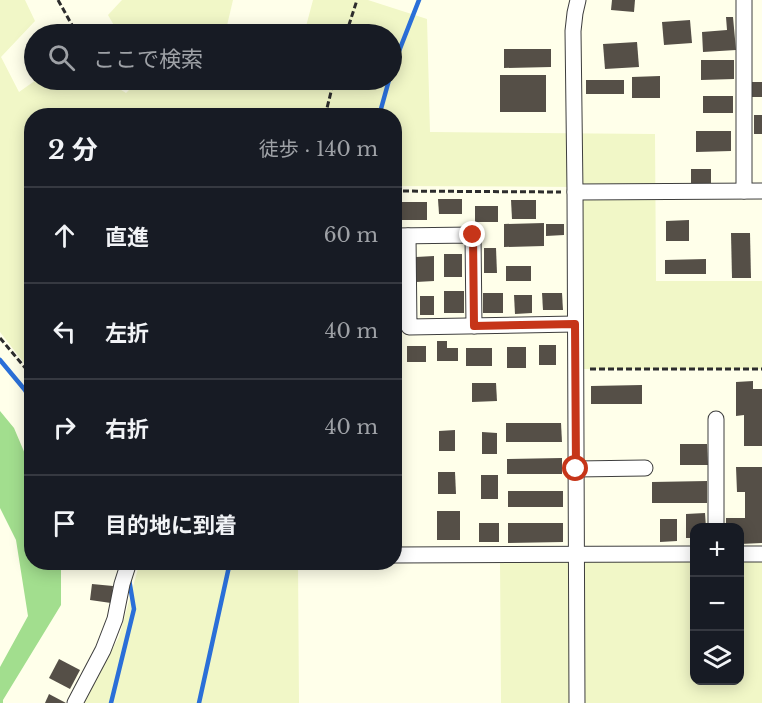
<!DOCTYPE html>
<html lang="ja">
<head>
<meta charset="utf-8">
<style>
	:root { --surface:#171b24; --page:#242831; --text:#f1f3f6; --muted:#9ea1a6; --line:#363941 }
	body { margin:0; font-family:"Libre Baskerville","Noto Sans JP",serif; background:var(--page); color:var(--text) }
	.controls { position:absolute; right:18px; bottom:18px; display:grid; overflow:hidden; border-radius:12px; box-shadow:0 3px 15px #0003 }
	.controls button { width:54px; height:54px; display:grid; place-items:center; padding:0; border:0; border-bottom:2px solid var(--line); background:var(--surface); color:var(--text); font:30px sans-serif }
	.stop { position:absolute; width:18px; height:18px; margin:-14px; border:4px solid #c63519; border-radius:50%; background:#fff }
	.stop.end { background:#c63519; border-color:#fff; box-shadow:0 2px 6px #0008 }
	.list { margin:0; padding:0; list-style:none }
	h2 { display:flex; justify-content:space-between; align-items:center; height:78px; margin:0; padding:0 24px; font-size:26px }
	h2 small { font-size:20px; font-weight:400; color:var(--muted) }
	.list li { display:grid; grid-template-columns:39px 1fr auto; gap:18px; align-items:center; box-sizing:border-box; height:96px; padding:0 24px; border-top:2px solid var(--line) }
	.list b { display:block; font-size:22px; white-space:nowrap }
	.list em { font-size:20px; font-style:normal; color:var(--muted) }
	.icon { flex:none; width:33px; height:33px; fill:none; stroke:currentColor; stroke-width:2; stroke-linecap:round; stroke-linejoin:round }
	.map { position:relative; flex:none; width:762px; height:703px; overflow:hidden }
	.search { position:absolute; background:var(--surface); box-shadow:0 3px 15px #0003; left:24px; top:24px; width:378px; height:66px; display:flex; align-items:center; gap:15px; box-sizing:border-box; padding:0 21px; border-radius:33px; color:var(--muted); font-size:22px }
	.panel { position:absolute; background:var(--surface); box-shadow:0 3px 15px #0003; left:24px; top:108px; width:378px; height:462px; border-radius:24px }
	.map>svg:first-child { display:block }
</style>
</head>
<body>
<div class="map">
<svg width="762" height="703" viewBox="0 0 762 703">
	<rect width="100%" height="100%" fill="#ffffea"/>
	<g fill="#f1f7c7">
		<path d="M0,0h25l10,21 -34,36 18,35 17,-12h69l21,13 13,-13h253v-46h-88l9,-34h55l59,19 3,113 225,2 1,147h106v88h-179l-3,-182 -185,-1 -1,-70h-362l-1,256 -31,-40z"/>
		<path d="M122,0h111l-8,34h-106l-11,-19z"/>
		<path d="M500,559h194v121h46v-121h22v144h-261z"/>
		<path d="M138,563h160l1,140h-217l37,-66 20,-72z"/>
	</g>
	<path fill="#a2de8e" d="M0,411l14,17 17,40 1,94 29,1v42l-58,95v3h-3v-36l28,-51 -12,-76 -16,-32z"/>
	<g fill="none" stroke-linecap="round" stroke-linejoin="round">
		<g stroke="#2a6fd8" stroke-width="4.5">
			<path d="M392,69l27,-69"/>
			<path d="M379,116l10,-36"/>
			<path d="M0,360l25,30 7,12"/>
			<path d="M111,703l23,-94 -5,-30"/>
			<path d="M199,703l31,-141"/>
		</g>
	</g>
	<g fill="#554f47">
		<path d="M612,0h23l-1,12 -23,-2z"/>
		<path d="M726,17h7l3,33 -33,2 -1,-20 25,-2z"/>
		<path d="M690,20l2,23 -28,2 -2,-23z"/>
		<path d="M637,42l2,25 -34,2 -2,-25z"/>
		<path d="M504,49h47v18l-47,1z"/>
		<path d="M701,60h33v19l-33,1z"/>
		<rect x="500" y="75" width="46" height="37"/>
		<path d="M660,76v22h-28v-21z"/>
		<rect x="586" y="80" width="38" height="14"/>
		<rect x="752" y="82" width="10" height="15"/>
		<rect x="703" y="96" width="30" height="17"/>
		<rect x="754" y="115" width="8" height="19"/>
		<path d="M696,131h35v20l-35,1z"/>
		<rect x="691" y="169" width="20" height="14"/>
		<path d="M438,199h24v15h-23z"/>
		<path d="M511,200h25v19h-24z"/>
		<rect x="397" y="202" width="30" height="18"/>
		<rect x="475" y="206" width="23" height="16"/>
		<path d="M689,220v21h-23v-20z"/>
		<path d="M544,223v23l-40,1v-23z"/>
		<path d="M546,224h18v11l-18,1z"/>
		<path d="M731,233h19l1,45h-19z"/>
		<path d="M484,248h12l1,25h-13z"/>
		<rect x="444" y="254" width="18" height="23"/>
		<path d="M434,256v25l-18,1v-25z"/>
		<path d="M706,259v15h-41v-14z"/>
		<rect x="506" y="266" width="25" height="15"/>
		<rect x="444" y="291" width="20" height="22"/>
		<rect x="483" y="293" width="20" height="20"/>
		<path d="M542,293h20l1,17h-20z"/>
		<path d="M514,295h18v18l-17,1z"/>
		<rect x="420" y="296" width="14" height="19"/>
		<path d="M437,341h10v7h11v13h-21z"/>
		<rect x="539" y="345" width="17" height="20"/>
		<rect x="407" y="346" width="19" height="16"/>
		<rect x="507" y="347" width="19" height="21"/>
		<rect x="466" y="348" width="26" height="18"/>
		<path d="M753,381v8h9v57h-18v-31l-8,1v-34z"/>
		<path d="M472,383h24l1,18 -25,1z"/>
		<path d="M642,385v19h-51v-18z"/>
		<path d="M506,423h55l1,19h-56z"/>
		<path d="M455,430v21h-16v-20z"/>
		<path d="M482,432l15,1v21h-15z"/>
		<path d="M680,444h27l1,21h-28z"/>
		<path d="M562,458v16h-55v-15z"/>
		<path d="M736,467h26v76l-22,1v-16h-14v-10h19v-26h-8z"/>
		<path d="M438,472h17l1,22h-18z"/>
		<rect x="481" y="475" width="17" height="24"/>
		<path d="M707,481v22h-55v-21z"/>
		<rect x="508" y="491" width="55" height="16"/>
		<rect x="437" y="511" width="23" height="29"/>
		<path d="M705,513l1,15h-12v10h-8v-24z"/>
		<path d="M660,519h17v22l-17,1z"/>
		<rect x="479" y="523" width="20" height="19"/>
		<path d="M508,523h55v19l-55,1z"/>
		<path d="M92,584l21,2 -2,17 -21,-3z"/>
		<path d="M59,659l21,11 -10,19 -21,-11z"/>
		<path d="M49,694l17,9h-21z"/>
	</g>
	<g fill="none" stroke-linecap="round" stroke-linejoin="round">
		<defs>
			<g id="minor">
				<path d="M744,191v-191"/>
				<path d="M575,192l187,-1"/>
				<path d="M394,236l79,-1 1,91"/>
				<path d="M408,236l1,91 166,-3"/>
				<path d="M716,419v109"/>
				<path d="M576,469l69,-1"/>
				<path d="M740,554h22"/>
				<path d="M394,555l300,-1"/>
				<path d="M75,703l28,-53 12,-31 7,-35 7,-22"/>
				<path d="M577,703l-2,-511 -2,-161 2,-18 3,-13"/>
			</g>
		</defs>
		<use href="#minor" stroke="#3e3e3e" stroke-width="17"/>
		<g stroke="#2d2d2d" stroke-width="3" stroke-dasharray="6 3" stroke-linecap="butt">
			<path d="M58,0l19,34"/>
			<path d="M346,34l11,-34"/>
			<path d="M325,116l9,-36"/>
			<path d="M394,191l167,1"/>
			<path d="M0,338l32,38"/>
			<path d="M590,369h172"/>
		</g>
		<use href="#minor" stroke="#fff" stroke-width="15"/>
	</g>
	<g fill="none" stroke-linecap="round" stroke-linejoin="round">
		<path stroke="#c63519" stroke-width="8" d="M473,235l1,91 101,-2 1,145"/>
	</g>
</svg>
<div class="controls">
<button>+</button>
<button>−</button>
<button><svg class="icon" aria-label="layers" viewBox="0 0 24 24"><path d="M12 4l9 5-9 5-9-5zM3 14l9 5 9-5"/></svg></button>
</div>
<div class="stop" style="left:576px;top:469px"></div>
<div class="stop end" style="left:473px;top:235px"></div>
<div class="search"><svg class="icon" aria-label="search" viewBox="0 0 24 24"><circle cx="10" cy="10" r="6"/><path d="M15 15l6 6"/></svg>ここで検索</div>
<section class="panel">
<h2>2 分<small>徒歩 · 140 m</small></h2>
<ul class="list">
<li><svg class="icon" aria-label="ahead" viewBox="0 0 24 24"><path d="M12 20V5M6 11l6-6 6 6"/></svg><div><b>直進</b></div><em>60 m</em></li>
<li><svg class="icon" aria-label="left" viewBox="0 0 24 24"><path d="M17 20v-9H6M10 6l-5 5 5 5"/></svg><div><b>左折</b></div><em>40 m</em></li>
<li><svg class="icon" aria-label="right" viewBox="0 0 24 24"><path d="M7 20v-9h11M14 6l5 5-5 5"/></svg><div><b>右折</b></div><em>40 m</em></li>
<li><svg class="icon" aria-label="arrive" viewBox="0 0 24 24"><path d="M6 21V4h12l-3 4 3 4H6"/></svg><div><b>目的地に到着</b></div></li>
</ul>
</section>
</div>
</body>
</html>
